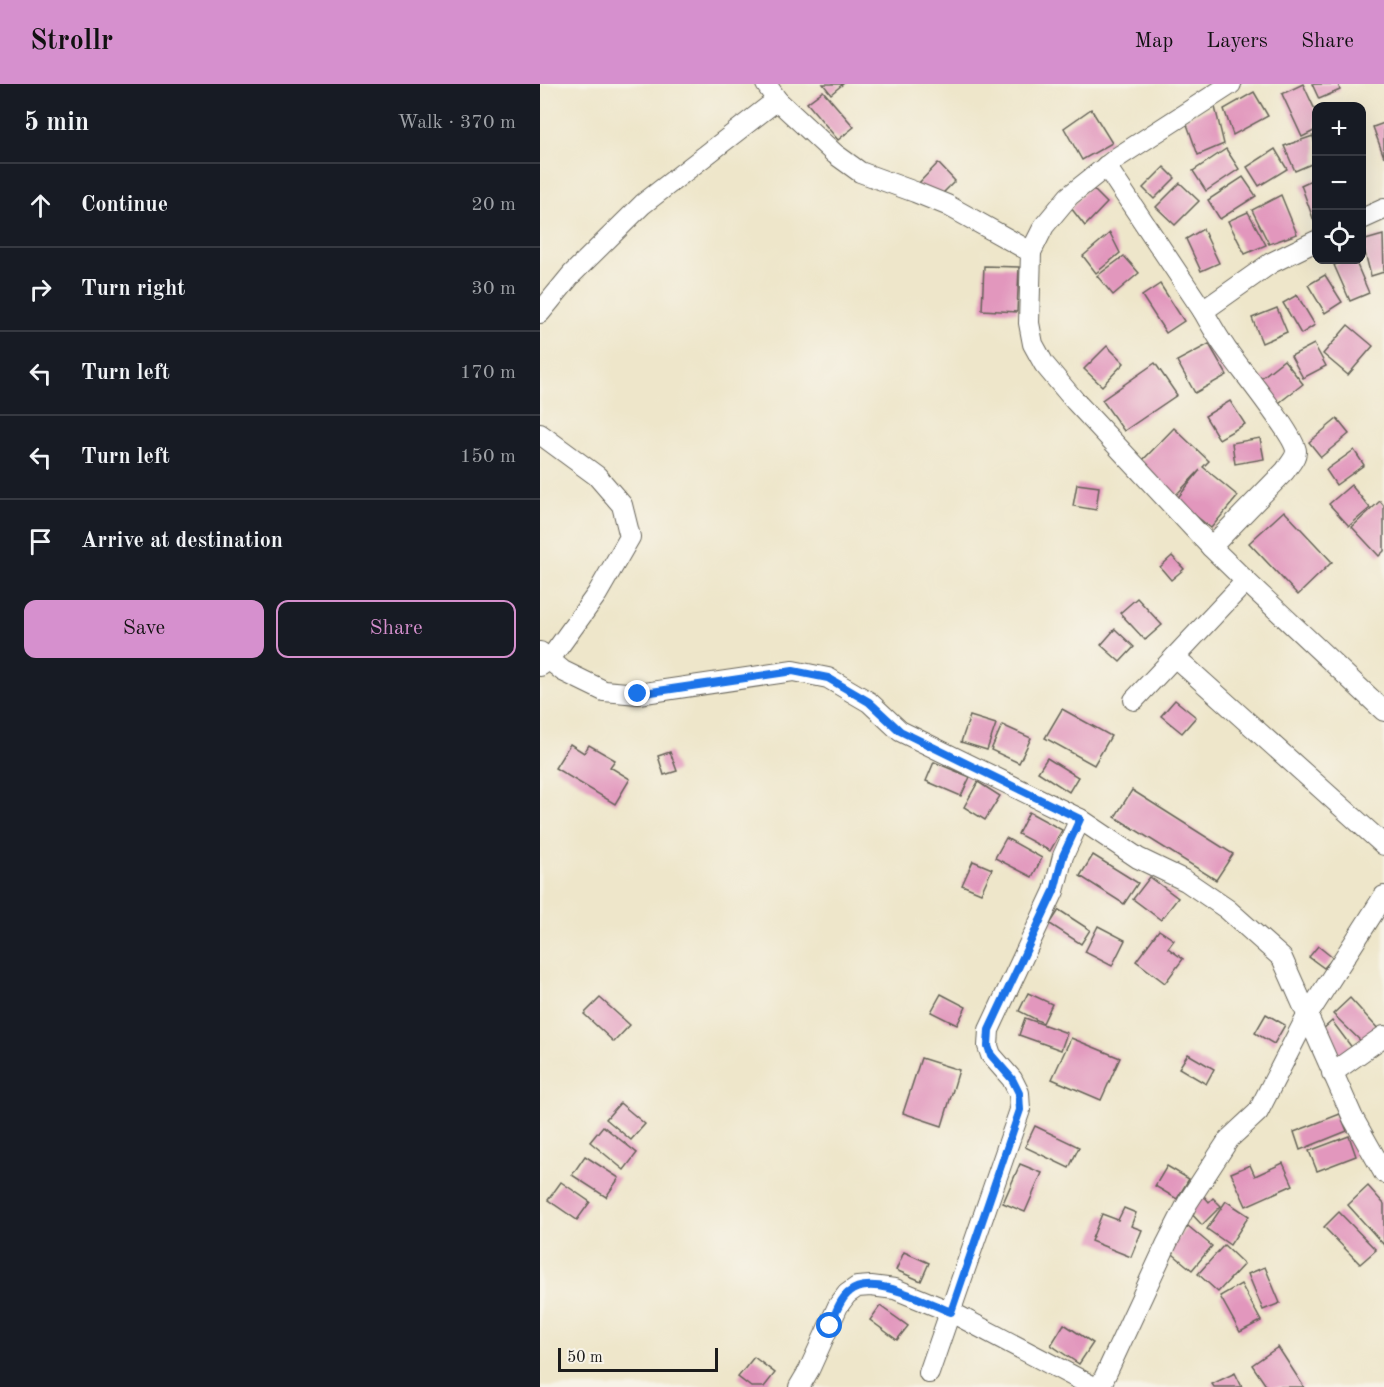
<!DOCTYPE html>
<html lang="en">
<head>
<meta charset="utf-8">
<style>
	:root { --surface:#171b24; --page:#20242c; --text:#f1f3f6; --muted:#9ea1a6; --line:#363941; --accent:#d690ce }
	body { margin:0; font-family:"Old Standard TT",serif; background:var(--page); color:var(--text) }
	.controls { position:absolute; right:18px; top:18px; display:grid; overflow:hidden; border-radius:12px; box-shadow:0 6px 24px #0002 }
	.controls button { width:54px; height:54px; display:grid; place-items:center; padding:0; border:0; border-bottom:2px solid var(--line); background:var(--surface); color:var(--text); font:30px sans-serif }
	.scale { position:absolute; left:18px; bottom:15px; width:160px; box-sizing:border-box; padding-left:6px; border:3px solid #1c1c1c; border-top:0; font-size:16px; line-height:21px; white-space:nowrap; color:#1c1c1c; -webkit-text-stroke:4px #f7f3e8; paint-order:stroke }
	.stop { position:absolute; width:18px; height:18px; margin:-14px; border:4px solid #1a73e8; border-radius:50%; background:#fff }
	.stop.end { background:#1a73e8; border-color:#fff; box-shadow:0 2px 6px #0008 }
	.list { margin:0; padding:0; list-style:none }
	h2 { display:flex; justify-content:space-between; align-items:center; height:78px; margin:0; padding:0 24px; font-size:26px }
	h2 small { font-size:20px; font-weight:400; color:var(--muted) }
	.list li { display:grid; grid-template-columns:39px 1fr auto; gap:18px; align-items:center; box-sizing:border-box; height:84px; padding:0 24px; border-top:2px solid var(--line) }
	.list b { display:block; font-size:22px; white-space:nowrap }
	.list em { font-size:20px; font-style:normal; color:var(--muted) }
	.actions { display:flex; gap:12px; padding:18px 24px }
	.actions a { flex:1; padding:14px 0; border:2px solid var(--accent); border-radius:12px; text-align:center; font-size:21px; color:var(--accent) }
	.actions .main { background:var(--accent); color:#111 }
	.icon { flex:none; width:33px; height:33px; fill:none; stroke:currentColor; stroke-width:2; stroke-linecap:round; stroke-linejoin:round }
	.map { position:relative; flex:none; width:844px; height:1303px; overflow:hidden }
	header { display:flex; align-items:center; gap:36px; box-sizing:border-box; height:84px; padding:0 30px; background:var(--accent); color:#111 }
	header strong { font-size:28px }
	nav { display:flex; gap:33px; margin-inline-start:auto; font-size:21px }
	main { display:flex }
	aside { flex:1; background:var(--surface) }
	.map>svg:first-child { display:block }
</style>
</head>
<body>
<header>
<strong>Strollr</strong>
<nav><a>Map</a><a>Layers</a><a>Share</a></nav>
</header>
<main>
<aside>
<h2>5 min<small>Walk · 370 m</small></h2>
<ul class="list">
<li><svg class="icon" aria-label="ahead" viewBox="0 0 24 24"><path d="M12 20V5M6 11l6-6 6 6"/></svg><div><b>Continue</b></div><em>20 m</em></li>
<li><svg class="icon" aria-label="right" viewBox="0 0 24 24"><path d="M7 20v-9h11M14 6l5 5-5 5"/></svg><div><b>Turn right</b></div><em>30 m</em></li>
<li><svg class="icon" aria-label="left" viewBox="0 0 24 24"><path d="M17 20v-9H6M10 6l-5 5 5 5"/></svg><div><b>Turn left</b></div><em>170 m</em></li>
<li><svg class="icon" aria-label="left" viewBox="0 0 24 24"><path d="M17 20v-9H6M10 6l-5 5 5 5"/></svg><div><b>Turn left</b></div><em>150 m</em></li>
<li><svg class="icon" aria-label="arrive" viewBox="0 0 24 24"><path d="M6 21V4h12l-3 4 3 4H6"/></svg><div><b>Arrive at destination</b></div></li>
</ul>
<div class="actions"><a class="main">Save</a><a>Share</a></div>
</aside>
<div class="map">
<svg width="844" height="1303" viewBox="0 0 844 1303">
	<rect width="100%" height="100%" fill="#f7f3e8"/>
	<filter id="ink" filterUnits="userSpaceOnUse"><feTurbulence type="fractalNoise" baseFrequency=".0167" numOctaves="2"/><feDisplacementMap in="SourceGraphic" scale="12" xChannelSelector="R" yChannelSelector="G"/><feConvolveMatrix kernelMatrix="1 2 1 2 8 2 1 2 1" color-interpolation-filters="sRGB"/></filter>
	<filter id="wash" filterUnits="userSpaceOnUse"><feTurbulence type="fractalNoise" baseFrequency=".008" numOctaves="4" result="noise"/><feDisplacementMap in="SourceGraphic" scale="24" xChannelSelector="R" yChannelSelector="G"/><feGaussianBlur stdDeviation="1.35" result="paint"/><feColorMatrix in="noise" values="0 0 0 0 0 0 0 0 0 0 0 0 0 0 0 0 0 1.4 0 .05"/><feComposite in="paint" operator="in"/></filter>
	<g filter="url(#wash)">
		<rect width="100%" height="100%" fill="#eee6ca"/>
		<g id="blocks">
			<g fill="#e297bd">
				<path d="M283,0h20l-12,10z"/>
				<path d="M763,0l13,28v18l-14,7 -20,-43z"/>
				<path d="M772,0h26l2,6 -21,9z"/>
				<path d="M283,7l31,36 -16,13 -31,-37z"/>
				<path d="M714,8l14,24 -35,19 -9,-26z"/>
				<path d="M675,23l9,37 -26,11 -13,-36z"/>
				<path d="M551,25l21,34 -30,17 -18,-32z"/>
				<path d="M844,39v34l-11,-30z"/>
				<path d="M773,52l3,12v14l-21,9 -11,-25z"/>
				<path d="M686,65l13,20 -33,22 -13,-20z"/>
				<path d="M735,65l12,20 -28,17 -12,-19z"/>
				<path d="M398,79l17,18 -15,15 -24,-10z"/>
				<path d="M624,83l11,11 -21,21 -11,-11z"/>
				<path d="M703,93l13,19 -36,23 -12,-19z"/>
				<path d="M776,94v42l-2,1 -13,-36z"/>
				<path d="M640,99l19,18 -24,24 -19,-18z"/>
				<path d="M550,102l17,17 -22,23 -14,-18z"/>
				<path d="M741,111l16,39 -28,10 -17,-34z"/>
				<path d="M708,128l18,33 -21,9 -17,-33z"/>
				<path d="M663,145l16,34 -18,8 -15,-32z"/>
				<path d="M570,149l10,20 -24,20 -13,-17z"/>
				<path d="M843,151l1,37 -13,4 -9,-35z"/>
				<path d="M584,172l15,17 -26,22 -16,-19z"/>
				<path d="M806,176h9l14,33 -19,8 -16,-36z"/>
				<path d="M444,182l35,1 -2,45 -35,-2z"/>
				<path d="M785,191l17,27 -17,11 -17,-28z"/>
				<path d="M620,200l24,37 -18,12 -24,-37z"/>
				<path d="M757,211l18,30 -14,9 -18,-31z"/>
				<path d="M737,224l10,24 -25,11 -10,-25z"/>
				<path d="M808,241l25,21 -25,29 -25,-21z"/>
				<path d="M669,260l18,31 -32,18 -18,-32z"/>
				<path d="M774,260l12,22 -23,12 -12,-22z"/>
				<path d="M567,262l17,17 -22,23 -18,-17z"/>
				<path d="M744,276l19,24 -28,22 -19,-24z"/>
				<path d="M615,279l22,32 -53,36 -22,-31z"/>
				<path d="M690,317l15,23 -26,15 -14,-23z"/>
				<path d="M797,335l12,15 -28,23 -12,-15z"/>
				<path d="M634,344l35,33 -6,6 35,29 -27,32 -35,-28 24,-30 -25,26 -35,-33z"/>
				<path d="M720,354l4,21 -29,5 -3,-21z"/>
				<path d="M814,366l10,15 -28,20 -10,-15z"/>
				<path d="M537,400l22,3 -3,23 -23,-4z"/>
				<path d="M811,401l19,23 -21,18 -20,-22z"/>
				<path d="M840,417l4,5v45l-5,5 -27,-29z"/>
				<path d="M744,427l48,51 -34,33 -49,-52z"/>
				<path d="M632,472l12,13 -13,11 -11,-13z"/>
				<path d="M597,514l25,27 -17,15 -25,-27z"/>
				<path d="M575,545l19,18 -14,15 -19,-17z"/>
				<path d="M635,616l21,17 -14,16 -21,-17z"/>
				<path d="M522,625l49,27 -17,29 -49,-27z"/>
				<path d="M430,632l26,8 -9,26 -26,-8z"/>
				<path d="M462,641l29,13 -12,25 -28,-13z"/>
				<path d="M30,660l14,9 5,-8 26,15 -5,7 20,12 -15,25 -60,-36z"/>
				<path d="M130,668l7,19 -13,4 -6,-19z"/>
				<path d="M507,674l31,19 -9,15 -31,-20z"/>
				<path d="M394,678l36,15 -9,19 -35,-15z"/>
				<path d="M438,698l22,14 -15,24 -21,-13z"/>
				<path d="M592,706l101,64 -17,26 -101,-63z"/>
				<path d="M489,728l33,18 -12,21 -32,-17z"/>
				<path d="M466,754l36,20 -10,19 -37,-19z"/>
				<path d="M553,771l45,28 -14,21 -44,-28z"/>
				<path d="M433,777l19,8 -11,24 -19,-8z"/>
				<path d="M610,793l28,21 -17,22 -28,-21z"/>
				<path d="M519,826l31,20 -9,14 -31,-20z"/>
				<path d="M558,842l27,14 -13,26 -27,-14z"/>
				<path d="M619,846l15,10 -6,8 15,11 -18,24 -29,-22z"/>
				<path d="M778,862l15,12 -9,10 -15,-11z"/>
				<path d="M488,909l24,11 -9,19 -24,-12z"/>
				<path d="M401,910l25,13 -9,18 -26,-13z"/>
				<path d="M60,914l30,27 -16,17 -30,-28z"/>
				<path d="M810,914l30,33 -16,13 -31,-30z"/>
				<path d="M726,930l19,11 -11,19 -19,-11z"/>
				<path d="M485,934l42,15 -6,17 -42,-15z"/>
				<path d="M792,937l21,28 -15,15 -16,-34z"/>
				<path d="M531,954l49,20 -19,42 -49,-21z"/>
				<path d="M648,970l26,15 -8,15 -27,-16z"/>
				<path d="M381,974l38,12 -17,56 -39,-13z"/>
				<path d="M80,1019l25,21 -14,16 -25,-21z"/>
				<path d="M800,1030l7,17 -47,19 -6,-18z"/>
				<path d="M63,1042l34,27 -13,17 -34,-28z"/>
				<path d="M495,1042l44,21 -10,21 -44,-21z"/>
				<path d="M809,1052l7,20 -39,15 -8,-20z"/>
				<path d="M45,1072l34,22 -13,19 -34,-22z"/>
				<path d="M743,1079l10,22 -47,21 -15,-33 19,-8 5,11z"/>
				<path d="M480,1080l22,9 -17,39 -22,-9z"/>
				<path d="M627,1082l22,13 -12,20 -22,-13z"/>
				<path d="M21,1098l29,20 -13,18 -29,-20z"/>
				<path d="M828,1102l16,18v41l-36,-40z"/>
				<path d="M664,1112l5,6 4,-4 8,8 -19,19 -13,-14z"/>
				<path d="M686,1117l23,15 -19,29 -23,-16z"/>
				<path d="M584,1124l12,5 -5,13 11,4 -11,27 -40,-16 11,-27 16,6z"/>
				<path d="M799,1128l37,38 -16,14 -36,-37z"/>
				<path d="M648,1142l24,20 -20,24 -24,-20z"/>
				<path d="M684,1161l20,19 -26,28 -20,-18z"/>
				<path d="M364,1168l25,11 -8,18 -25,-11z"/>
				<path d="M725,1183l15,36 -17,7 -15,-36z"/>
				<path d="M701,1200l20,37 -21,11 -20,-36z"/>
				<path d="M340,1222l28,20 -11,14 -27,-20z"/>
				<path d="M524,1240l29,19 -14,21 -28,-19z"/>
				<path d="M738,1263l26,40h-37l-15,-22z"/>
				<path d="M214,1273l21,16 -11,14h-13l-13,-10z"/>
				<path d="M695,1289l7,14h-28l-2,-3z"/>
			</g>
		</g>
	</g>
	<g filter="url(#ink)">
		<use href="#blocks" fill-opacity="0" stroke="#666359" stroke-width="1.5"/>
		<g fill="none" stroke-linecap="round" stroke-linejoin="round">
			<defs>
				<g id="minor">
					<path d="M226,0l11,16 58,54 25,18 55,20 32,13 84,47 -2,71 4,21 11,20 31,37 136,146"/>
					<path d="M566,82l97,145"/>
					<path d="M822,135l22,-10"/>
					<path d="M491,168l13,-26 25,-30 49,-39 113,-73"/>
					<path d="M0,229l32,-39 71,-70 134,-104"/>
					<path d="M0,350l57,42 25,29 8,32 -33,57 -47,65 -10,7"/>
					<path d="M706,497l138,130"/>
					<path d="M0,568l23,19 41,20 34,3 155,-23 35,7 41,24 31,29 180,88"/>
					<path d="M635,573l209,188"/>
					<path d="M594,616l112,-119 -35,-34 74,-76c4,-6 11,-13 11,-20 -1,-16 -59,-86 -71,-104 -8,-11 -15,-24 -22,-36l68,-48 45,-22"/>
					<path d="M792,989l52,-37"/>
					<path d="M389,1289l91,-263 -1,-17 -7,-14 -21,-24 -3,-9 1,-16 65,-139 9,-35 17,-37 58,39 48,23 41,28 55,49 71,160 31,55"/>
					<path d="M259,1303l10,-17 29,-64 9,-12 10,-7 14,-1 24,3 56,23 143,75"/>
					<path d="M560,1303l67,-144 21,-41 41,-63 29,-27 49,-96 77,-120"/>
				</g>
			</defs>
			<use href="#minor" stroke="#666359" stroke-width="22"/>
			<use href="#minor" stroke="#fff" stroke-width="20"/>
		</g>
	</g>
	<g fill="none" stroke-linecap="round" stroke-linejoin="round" filter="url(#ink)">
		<path stroke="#1a73e8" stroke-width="8" d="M98,610l155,-23 35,7 41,24 31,29 180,88 -17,37 -9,35 -65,139 -1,16 3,9 21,24 7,14 1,17 -69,202c-26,-10 -79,-40 -103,-19 -9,8 -13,22 -18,33"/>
	</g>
</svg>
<div class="controls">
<button>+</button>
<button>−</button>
<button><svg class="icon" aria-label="locate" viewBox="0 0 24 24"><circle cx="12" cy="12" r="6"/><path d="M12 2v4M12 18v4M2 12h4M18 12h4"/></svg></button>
</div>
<div class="scale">50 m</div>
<div class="stop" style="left:290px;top:1242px"></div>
<div class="stop end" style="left:98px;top:610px"></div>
</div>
</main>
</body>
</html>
